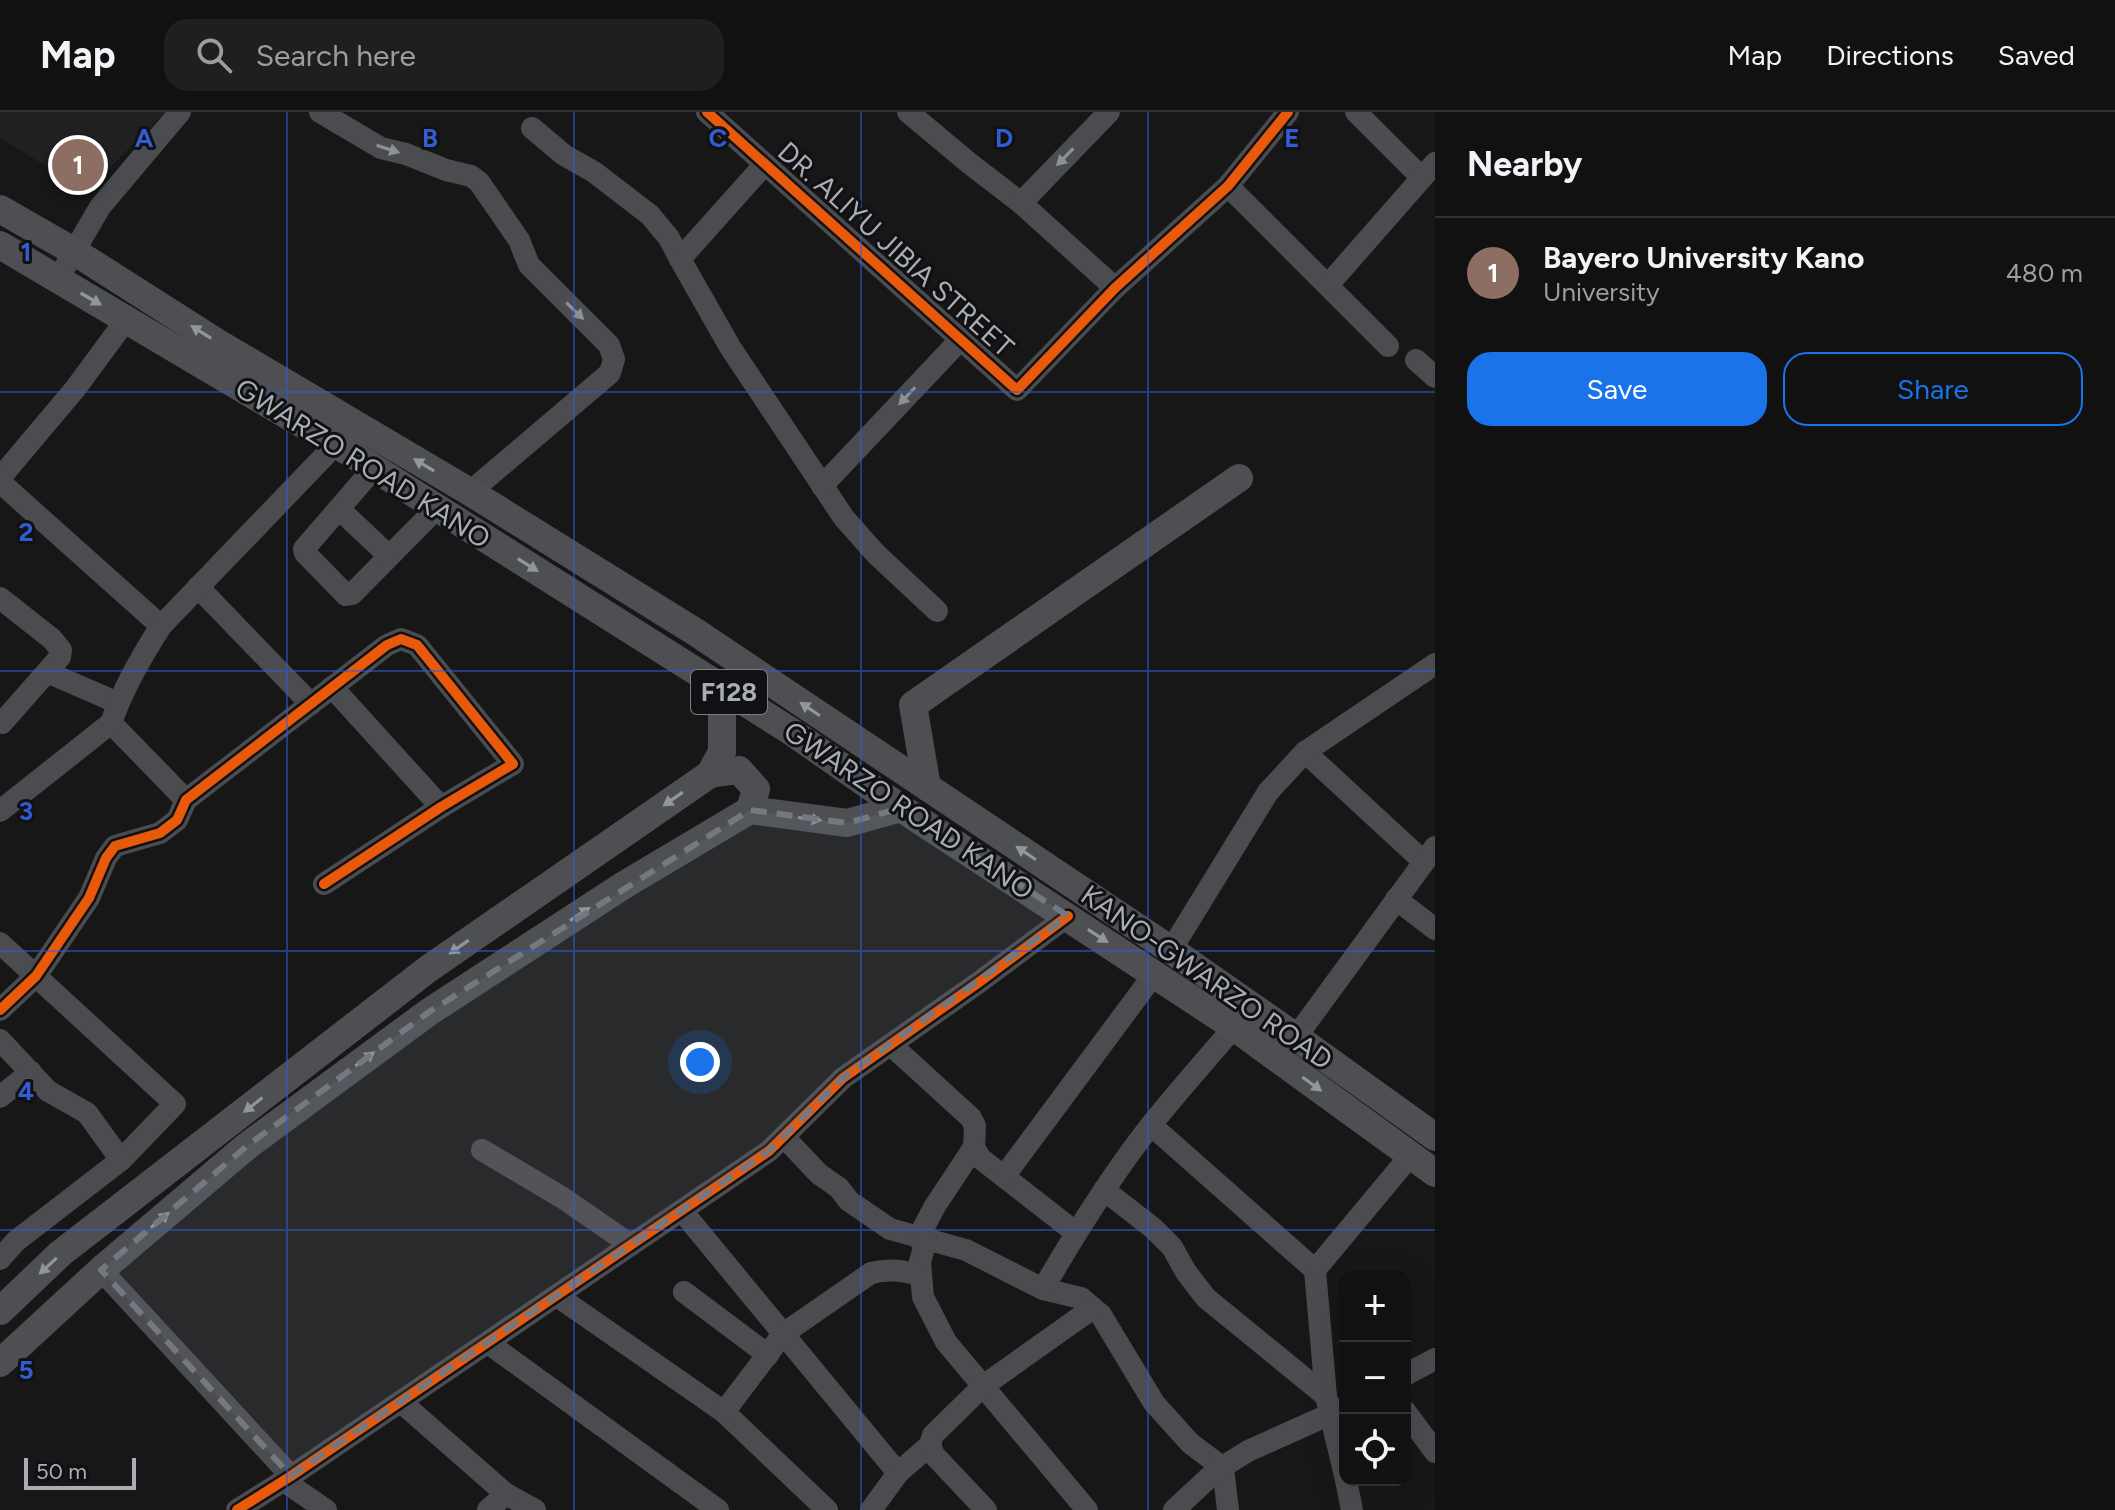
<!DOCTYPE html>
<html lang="en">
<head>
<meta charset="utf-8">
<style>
	:root { --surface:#111; --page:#1e1f1f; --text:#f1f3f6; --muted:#9c9d9f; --line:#303131; --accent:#1a73e8 }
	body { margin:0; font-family:Figtree,sans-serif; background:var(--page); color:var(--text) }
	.controls { position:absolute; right:24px; bottom:24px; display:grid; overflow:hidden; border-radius:16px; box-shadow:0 8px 32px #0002 }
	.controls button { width:72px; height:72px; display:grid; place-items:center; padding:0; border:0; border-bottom:2px solid var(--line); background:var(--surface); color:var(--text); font:40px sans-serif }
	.scale { position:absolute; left:24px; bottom:20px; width:112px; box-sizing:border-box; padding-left:8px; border:4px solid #a8adb8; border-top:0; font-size:22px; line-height:28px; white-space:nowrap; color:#a8adb8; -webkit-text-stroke:6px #111113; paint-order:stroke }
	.you { position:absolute; left:700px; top:950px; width:28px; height:28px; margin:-20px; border:6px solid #fff; border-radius:50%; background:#1a73e8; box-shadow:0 0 0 12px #1a73e833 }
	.badge { display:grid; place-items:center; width:52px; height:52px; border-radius:50%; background:var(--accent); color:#fff; font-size:26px; font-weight:700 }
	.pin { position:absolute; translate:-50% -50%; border:4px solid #fff; box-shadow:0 2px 8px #0006 }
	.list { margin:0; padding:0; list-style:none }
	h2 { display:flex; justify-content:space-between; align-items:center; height:104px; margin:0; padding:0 32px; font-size:34px }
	h2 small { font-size:26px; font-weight:400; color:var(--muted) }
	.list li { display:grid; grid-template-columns:52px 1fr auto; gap:24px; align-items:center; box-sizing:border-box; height:112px; padding:0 32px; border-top:2px solid var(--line) }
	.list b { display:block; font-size:30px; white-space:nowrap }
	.list p { margin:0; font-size:26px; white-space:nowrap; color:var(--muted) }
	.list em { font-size:26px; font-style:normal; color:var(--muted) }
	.actions { display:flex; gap:16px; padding:24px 32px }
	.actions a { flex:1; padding:18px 0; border:2px solid var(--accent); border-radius:24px; text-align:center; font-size:28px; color:var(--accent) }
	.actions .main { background:var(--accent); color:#fff }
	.icon { flex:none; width:44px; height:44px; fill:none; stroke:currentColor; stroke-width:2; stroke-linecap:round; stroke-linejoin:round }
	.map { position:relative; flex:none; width:1435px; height:1398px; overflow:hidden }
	header { display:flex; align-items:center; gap:48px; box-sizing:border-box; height:112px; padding:0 40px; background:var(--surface); border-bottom:2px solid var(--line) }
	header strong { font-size:38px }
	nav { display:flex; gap:44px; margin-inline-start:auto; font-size:28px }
	.search { width:560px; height:72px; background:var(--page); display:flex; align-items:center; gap:20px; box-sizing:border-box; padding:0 28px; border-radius:24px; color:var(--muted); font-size:30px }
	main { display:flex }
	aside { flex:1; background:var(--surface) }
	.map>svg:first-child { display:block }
</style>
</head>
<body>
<header>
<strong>Map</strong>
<div class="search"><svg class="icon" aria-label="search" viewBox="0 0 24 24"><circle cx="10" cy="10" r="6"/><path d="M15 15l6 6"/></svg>Search here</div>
<nav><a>Map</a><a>Directions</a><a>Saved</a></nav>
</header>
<main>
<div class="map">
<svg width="1435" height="1398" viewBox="0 0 1435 1398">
	<rect width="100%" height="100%" fill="#171717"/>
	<path fill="#212123" d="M0,0h165l-79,80 -86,-55z"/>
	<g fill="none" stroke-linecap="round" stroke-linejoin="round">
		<g stroke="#4b4c50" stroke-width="22">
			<path d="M320,0l61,36 25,6 40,16 25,6 8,6 40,58 10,25 80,80 5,14 -4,14 -140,119"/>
			<path d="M707,0l310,278 98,-102 113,-102 60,-74"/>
			<path d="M908,0l61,51 52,40 94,85"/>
			<path d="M1356,0l65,65"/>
			<path d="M532,16l32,27 30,17 56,43 19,23 11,21"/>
			<path d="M765,52l-85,95 50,88 114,171 32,36 61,57"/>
			<path d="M1228,74l160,160"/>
			<path d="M1021,91l88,-91"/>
			<path d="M58,167l42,-72 80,-95"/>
			<path d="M1328,173l107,-122"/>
			<path d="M1416,248l19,17"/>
			<path d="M374,356l-70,81 1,4 41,42 6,-1 86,-87"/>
			<path d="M0,366l75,-89 51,-69"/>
			<path d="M0,370l161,144"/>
			<path d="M822,374l139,-147"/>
			<path d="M339,397l50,47"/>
			<path d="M198,475l113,117"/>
			<path d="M0,486l52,41 9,11 -1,7 -58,66"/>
			<path d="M47,560l71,31"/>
			<path d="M332,575l109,120"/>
			<path d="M111,611l75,77"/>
			<path d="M1305,640l119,110"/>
			<path d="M0,699l111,-88c12,-35 30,-66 50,-97l175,-182"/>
			<path d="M1396,787l39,30"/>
			<path d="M0,831l175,161 -54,56 -105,81 -16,18"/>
			<path d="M1171,838l97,-158 37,-40 130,-88"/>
			<path d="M0,898l36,-34 53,-78 17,-40 9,-12 45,-13 17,-13 9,-20 201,-155 14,-6 16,6 96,119 -72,43 -117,77"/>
			<path d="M1296,925l139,-190"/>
			<path d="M0,928l48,51 39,22 34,47"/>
			<path d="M891,933l80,73 4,8 -1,21 6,11 95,74"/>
			<path d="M0,985l31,-25"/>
			<path d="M1151,1013l164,145"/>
			<path d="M784,1025l35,37 20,14 10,13 41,28 76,21 77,39 38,9 20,17 53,88 36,40 33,25 5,42"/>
			<path d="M482,1038l81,48 68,47"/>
			<path d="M1005,1063l150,-202"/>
			<path d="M1104,1078l49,38 19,19 14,25 20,26 120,98"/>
			<path d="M682,1099l216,262"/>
			<path d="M918,1126l17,-32 39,-59"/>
			<path d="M926,1128l-6,22 3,35 23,45 141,168"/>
			<path d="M101,1158l190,206"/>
			<path d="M1043,1177c33,-57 67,-112 108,-164 27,-34 56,-66 83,-98"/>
			<path d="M684,1180l84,63"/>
			<path d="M557,1184l167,116 103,98"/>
			<path d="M488,1231l230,167"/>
			<path d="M1405,1263l30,-16"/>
			<path d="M401,1290l105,92 29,16"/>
			<path d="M1405,1299l30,41"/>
			<path d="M724,1300l59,-78 88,-61c19,-5 32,-2 50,2"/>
			<path d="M1345,1364l-19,-80 -11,-126 95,-114"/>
			<path d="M1346,1368l6,30"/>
			<path d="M284,1369l42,29"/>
			<path d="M237,1398l54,-34 478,-325 74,-73 135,-95 90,-67"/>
			<path d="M488,1398l18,-16"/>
			<path d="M871,1398l27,-37 32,-28"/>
			<path d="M986,1398l-52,-55 -4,-10 3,-10 50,-49 110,-78"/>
			<path d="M1174,1398l42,-39 32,-20 96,-43"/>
		</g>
		<g stroke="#4d4f52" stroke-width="28">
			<path d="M0,97l75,43 143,91 252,149 227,141 474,317 125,87 139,100"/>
			<path d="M0,133l336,199 456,288 109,76 333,219 201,146"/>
			<path d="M710,662l29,-4 17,19 -6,21"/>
			<path d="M927,675l-14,-82 326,-227"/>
			<path d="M0,1199l61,-58 367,-284 282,-195 12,-22v-64"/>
			<path d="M0,1251l101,-93 146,-124 182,-134 195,-127 126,-75 97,13 54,-15"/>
		</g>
		<defs>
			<g id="cycleway">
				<path d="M707,0l310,278 98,-102 113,-102 60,-74"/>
				<path d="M0,898l36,-34 53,-78 17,-40 9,-12 45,-13 17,-13 9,-20 201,-155 14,-6 16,6 96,119 -72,43 -117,77"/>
				<path d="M237,1398l54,-34 478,-325 74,-73 135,-95 90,-67"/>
			</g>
		</defs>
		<use href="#cycleway" stroke="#111113" stroke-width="15"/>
		<use href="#cycleway" stroke="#e8590c" stroke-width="10"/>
	</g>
	<defs><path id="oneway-solid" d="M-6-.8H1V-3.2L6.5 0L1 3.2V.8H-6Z" transform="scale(2)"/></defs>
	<g fill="#8c9099">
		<use href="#oneway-solid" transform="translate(388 37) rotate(18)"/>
		<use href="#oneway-solid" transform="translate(1065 45) rotate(134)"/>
		<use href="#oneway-solid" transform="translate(575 199) rotate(44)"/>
		<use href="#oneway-solid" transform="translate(907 284) rotate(133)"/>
	</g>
	<g fill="#91969e">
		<use href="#oneway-solid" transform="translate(91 187) rotate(30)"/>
		<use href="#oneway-solid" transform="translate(201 220) rotate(-148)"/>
		<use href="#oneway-solid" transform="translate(424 353) rotate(-149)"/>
		<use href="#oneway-solid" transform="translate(528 453) rotate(32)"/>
		<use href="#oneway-solid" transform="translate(810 597) rotate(-146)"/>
		<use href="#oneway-solid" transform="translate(673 687) rotate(145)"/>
		<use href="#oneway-solid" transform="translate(810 707) rotate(7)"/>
		<use href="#oneway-solid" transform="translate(1026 741) rotate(-146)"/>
		<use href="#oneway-solid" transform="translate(580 802) rotate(-33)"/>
		<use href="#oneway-solid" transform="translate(1098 824) rotate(33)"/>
		<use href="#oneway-solid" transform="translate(459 835) rotate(145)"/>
		<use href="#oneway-solid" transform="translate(365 947) rotate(-36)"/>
		<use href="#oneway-solid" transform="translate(1312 972) rotate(36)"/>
		<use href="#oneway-solid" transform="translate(253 993) rotate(142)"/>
		<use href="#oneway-solid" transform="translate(160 1108) rotate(-40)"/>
		<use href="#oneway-solid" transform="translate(48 1154) rotate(137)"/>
	</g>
	<path fill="#757880" fill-opacity="0.2" stroke="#757880" stroke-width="6" stroke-dasharray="16 10" stroke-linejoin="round" d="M901,696l167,108 -225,162 -74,73 -478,325 -190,-206 146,-124 182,-134 321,-202 97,13z"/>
	<path fill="none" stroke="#325cd3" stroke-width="2" stroke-opacity="0.55" d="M287,0v1398M574,0v1398M861,0v1398M1148,0v1398M0,280h1435M0,559h1435M0,839h1435M0,1118h1435"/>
	<g text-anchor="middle" stroke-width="6" stroke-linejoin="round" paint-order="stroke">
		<rect fill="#111113" stroke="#7b7e86" stroke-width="2" x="691" y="558" width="76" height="44" rx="6"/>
		<g font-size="26" font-weight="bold" fill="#a8adb8">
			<text x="729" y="589">F128</text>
		</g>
		<g font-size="28" fill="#a8adb8" stroke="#111113">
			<text transform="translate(896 137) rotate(42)" y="10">DR. ALIYU JIBIA STREET</text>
			<text transform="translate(363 351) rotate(32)" y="10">GWARZO ROAD KANO</text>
			<text transform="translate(909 698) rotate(34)" y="10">GWARZO ROAD KANO</text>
			<text transform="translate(1207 865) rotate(35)" y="10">KANO-GWARZO ROAD</text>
		</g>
	</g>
	<g font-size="26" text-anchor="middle" font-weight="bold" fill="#325cd3" stroke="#111113" stroke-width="6" stroke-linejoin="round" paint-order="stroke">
		<text x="144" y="35">A</text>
		<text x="430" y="35">B</text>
		<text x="718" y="35">C</text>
		<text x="1004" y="35">D</text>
		<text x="1292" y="35">E</text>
		<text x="26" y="149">1</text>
		<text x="26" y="429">2</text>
		<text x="26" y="708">3</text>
		<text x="26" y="988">4</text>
		<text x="26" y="1267">5</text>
	</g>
</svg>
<div class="controls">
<button>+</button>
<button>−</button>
<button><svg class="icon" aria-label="locate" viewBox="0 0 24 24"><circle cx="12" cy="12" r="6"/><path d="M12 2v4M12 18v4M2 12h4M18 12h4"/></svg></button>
</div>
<div class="scale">50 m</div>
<div class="you"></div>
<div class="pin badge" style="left:78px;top:53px;background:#8d6e63">1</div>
</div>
<aside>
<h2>Nearby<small></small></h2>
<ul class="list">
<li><span class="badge" style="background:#8d6e63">1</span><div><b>Bayero University Kano</b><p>University</p></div><em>480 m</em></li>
</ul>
<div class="actions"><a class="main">Save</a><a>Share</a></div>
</aside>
</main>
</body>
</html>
